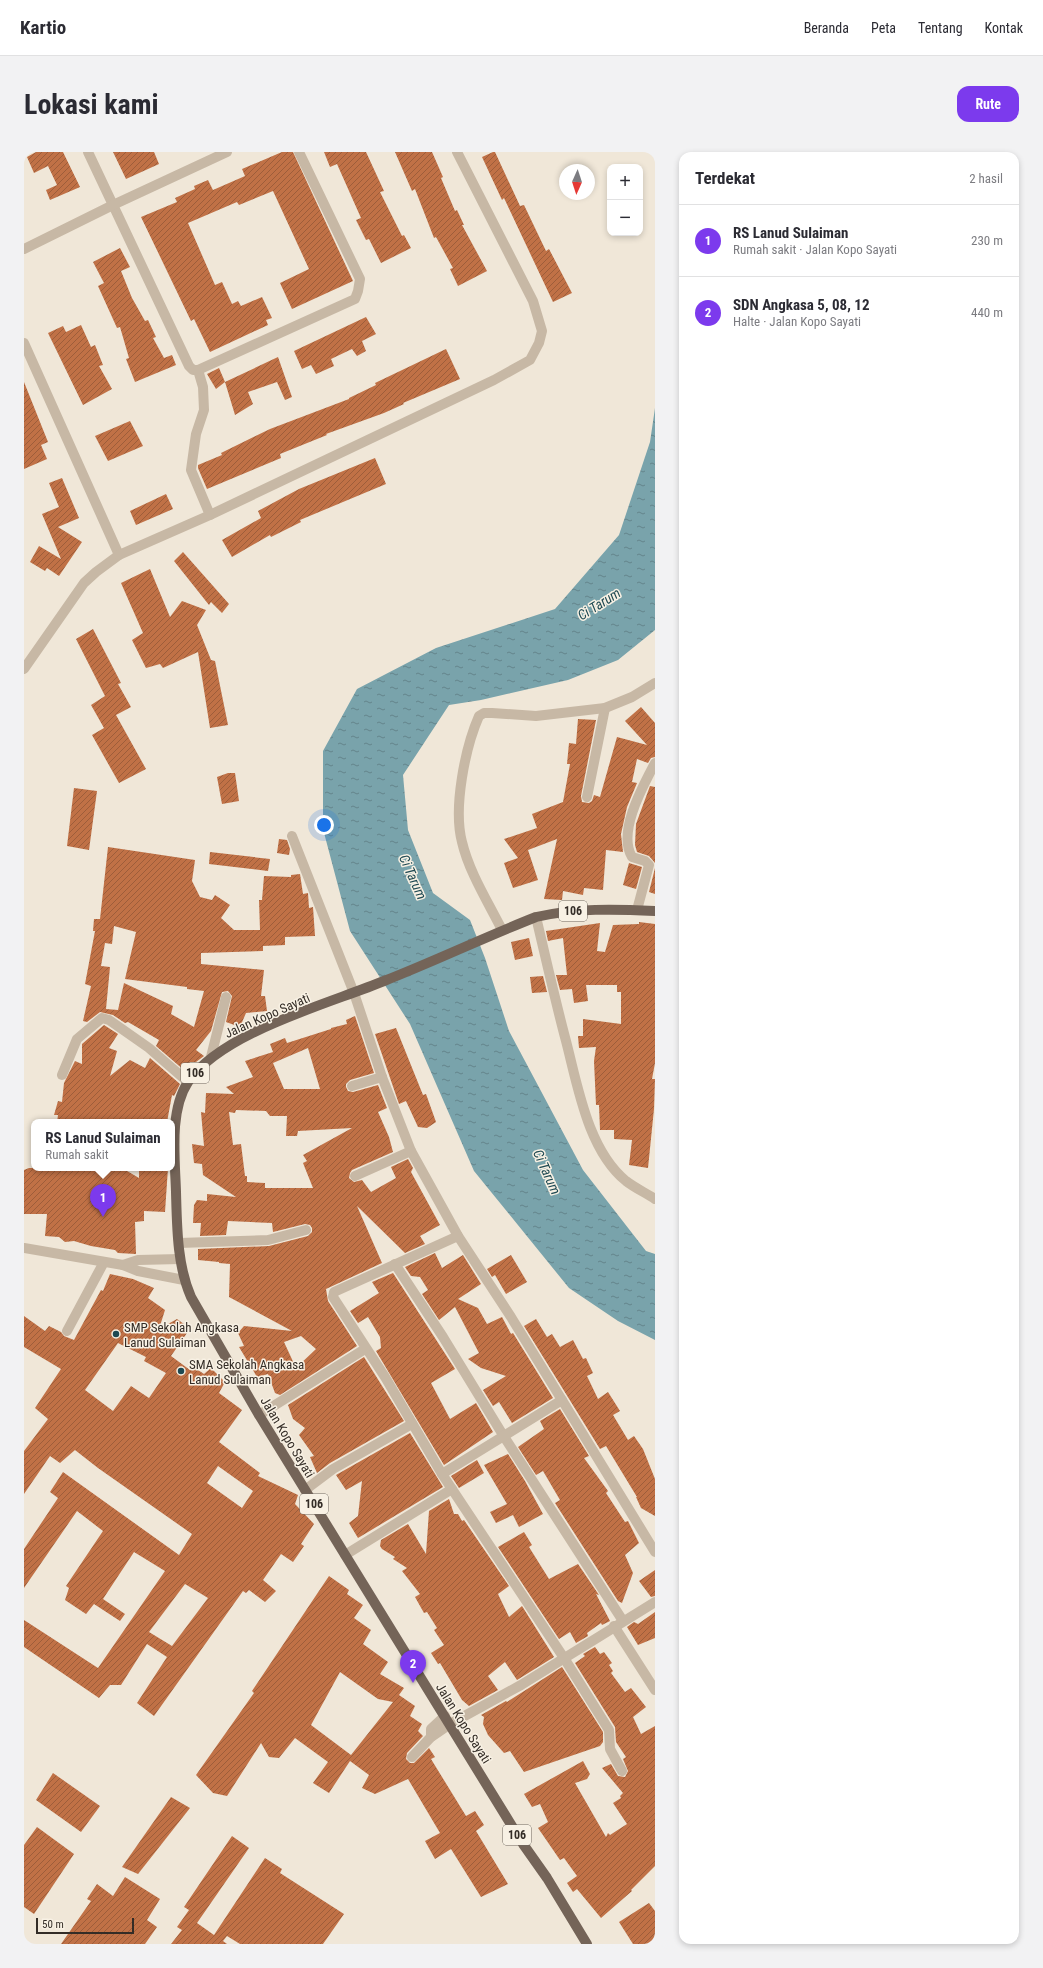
<!DOCTYPE html>
<html lang="id">
<head>
<meta charset="utf-8">
<style>
	:root { --surface:#fff; --page:#f2f2f3; --text:#2b2b33; --muted:#7c7c81; --line:#e1e1e2; --accent:#7c3aed }
	body { margin:0; font-family:"Roboto Condensed",sans-serif; background:var(--page); color:var(--text) }
	.controls { position:absolute; right:12px; top:12px; display:grid; overflow:hidden; border-radius:8px; box-shadow:0 2px 6px #0003 }
	.controls button { width:36px; height:36px; display:grid; place-items:center; padding:0; border:0; border-bottom:1px solid var(--line); background:var(--surface); color:var(--text); font:20px sans-serif }
	.compass { position:absolute; left:535px; top:12px; width:36px; height:36px; border-radius:50%; background:var(--surface); box-shadow:0 2px 6px #0003; rotate:183deg }
	.scale { position:absolute; left:12px; bottom:10px; width:98px; box-sizing:border-box; padding-left:4px; border:2px solid #332c26; border-top:0; font-size:11px; line-height:14px; white-space:nowrap; color:#332c26; -webkit-text-stroke:3px #f8f1e4; paint-order:stroke }
	.you { position:absolute; left:300px; top:673px; width:14px; height:14px; margin:-10px; border:3px solid #fff; border-radius:50%; background:#1a73e8; box-shadow:0 0 0 6px #1a73e833 }
	.badge { display:grid; place-items:center; width:26px; height:26px; border-radius:50%; background:var(--accent); color:#fff; font-size:13px; font-weight:700 }
	.pin { position:absolute; translate:-50% -33px; filter:drop-shadow(0 1px 2px #0008) }
	.pin::after { content:''; position:absolute; top:21px; width:14px; height:12px; background:inherit; clip-path:polygon(0 0,100% 0,50% 100%) }
	.popup { position:absolute; left:7px; top:967px; width:144px; height:52px; box-sizing:border-box; display:grid; place-content:center; border-radius:8px; background:var(--surface); filter:drop-shadow(0 1px 3px #0005); font-size:13px; white-space:nowrap; color:var(--muted) }
	.popup b { font-size:15px; color:var(--text) }
	.popup::after { content:''; position:absolute; left:50%; top:100%; margin-left:-8px; border:8px solid transparent; border-top-color:var(--surface) }
	.list { margin:0; padding:0; list-style:none }
	h2 { display:flex; justify-content:space-between; align-items:center; height:52px; margin:0; padding:0 16px; font-size:17px }
	h2 small { font-size:13px; font-weight:400; color:var(--muted) }
	.list li { display:grid; grid-template-columns:26px 1fr auto; gap:12px; align-items:center; box-sizing:border-box; height:72px; padding:0 16px; border-top:1px solid var(--line) }
	.list b { display:block; font-size:15px; white-space:nowrap }
	.list p { margin:0; font-size:13px; white-space:nowrap; color:var(--muted) }
	.list em { font-size:13px; font-style:normal; color:var(--muted) }
	.map { position:relative; flex:none; width:631px; height:1792px; overflow:hidden; border-radius:12px }
	header { display:flex; align-items:center; gap:24px; box-sizing:border-box; height:56px; padding:0 20px; background:var(--surface); border-bottom:1px solid var(--line) }
	header strong { font-size:19px }
	nav { display:flex; gap:22px; margin-inline-start:auto; font-size:14px }
	.intro { display:flex; align-items:center; justify-content:space-between; box-sizing:border-box; height:96px; padding:0 24px }
	h1 { margin:0; font-size:28px }
	.button { padding:10px 18px; border-radius:12px; background:var(--accent); color:#fff; font-size:14px; font-weight:700 }
	main { display:flex; gap:24px; padding:0 24px }
	aside { flex:1; background:var(--surface); border-radius:12px; box-shadow:0 2px 6px #0003 }
	.map>svg:first-child { display:block }
</style>
</head>
<body>
<header>
<strong>Kartio</strong>
<nav><a>Beranda</a><a>Peta</a><a>Tentang</a><a>Kontak</a></nav>
</header>
<div class="intro"><h1>Lokasi kami</h1><a class="button">Rute</a></div>
<main>
<div class="map">
<svg width="631" height="1792" viewBox="0 0 631 1792">
	<defs>
		<pattern id="water-ripples" width="26" height="14" patternUnits="userSpaceOnUse"><rect width="26" height="14" fill="#79a3ab"/><path d="M2 4q2-2 4 0t4 0M15 11q2-2 4 0t4 0" fill="none" stroke="#64858b"/></pattern>
		<pattern id="building-hatch" width="6" height="6" patternUnits="userSpaceOnUse"><rect width="6" height="6" fill="#c07146"/><path d="M-1 1l2-2M0 6l6-6M5 7l2-2" fill="none" stroke="#9d5d3a"/></pattern>
	</defs>
	<rect width="100%" height="100%" fill="#f0e7d8"/>
	<path fill="url(#water-ripples)" d="M631,256v222l-37,30 -50,20 -87,20 -32,5 -46,70 5,55 25,63 37,27 15,38 24,73 74,139 63,81 9,3v86l-37,-19 -49,-33 -95,-117 -64,-147 -60,-93 -27,-102v-78l34,-62 79,-41 119,-39 64,-74 31,-93z"/>
	<g fill="url(#building-hatch)" fill-rule="evenodd">
		<path d="M12,0h27l17,35 -30,13 -4,-10 11,-5 -9,-19 -14,7 -7,-16z"/>
		<path d="M89,0h41l5,12 -33,15z"/>
		<path d="M258,0h11l60,129 -61,28 -12,-26 29,-14 -36,-78 -34,14 -2,-3 -49,21 27,62 7,-3 10,22 6,-3 3,5 21,-9 10,21 -6,2 2,5 -58,27 -16,-33 -3,2 -50,-104 36,-15 -2,-4 20,-9 -1,-3 14,-6 5,10 32,-14 -3,-7z"/>
		<path d="M300,0h42l18,39 -4,1 22,44 2,-1 7,13 -30,15 -12,-24 -3,1 -10,-20 5,-2 -24,-54 -7,3z"/>
		<path d="M371,0h37l11,25 -2,1 14,33 2,-1 7,15h-2l25,46 -29,15 -8,-17 3,-1 -17,-31 -2,1 -19,-49 -3,2z"/>
		<path d="M469,0h2l25,54 4,-1 22,46 3,-2 23,44 -19,9 -49,-104 -2,2 -20,-43z"/>
		<path d="M96,96l10,19 -9,4 11,27 13,23 3,-1 8,17 -3,1 11,20 8,-3 4,10 -41,17 -9,-23 3,-1 -9,-31 -3,1 -19,-42 6,-3 -11,-21z"/>
		<path d="M342,165l10,17 -14,7 4,10 -9,5 -5,-7 -21,10 3,7 -18,8 -5,-9 -9,4 -8,-18z"/>
		<path d="M57,173l10,22 4,-2 8,20 -4,1 13,23 -29,16 -35,-72 15,-7 3,6z"/>
		<path d="M422,197l14,30 -57,24 1,1 -20,9 -58,21 1,1 -47,19 1,4 -74,31 -9,-21v-3l24,-10 -1,-2 49,-24 79,-30v-1l27,-13 -1,-2z"/>
		<path d="M254,205l14,40 -7,3 -8,-18 -29,10 5,12 -18,11 -10,-33z"/>
		<path d="M195,216l6,14 -9,7 -9,-15z"/>
		<path d="M0,230l24,60 -7,3 6,14 -23,10z"/>
		<path d="M106,269l13,25 -35,15 -13,-25z"/>
		<path d="M351,306l11,26 -86,36 1,2 -30,15 -1,-2 -38,22 -10,-17 39,-22 -3,-7 41,-22z"/>
		<path d="M38,326l17,40 -21,9 24,15 -23,34 -12,-8 -2,3 -15,-9 9,-16 22,13 -19,-45 17,-7 -10,-24z"/>
		<path d="M142,342l7,15 -37,16 -6,-14z"/>
		<path d="M159,400l46,52 -7,9 -11,-11 -2,3 -35,-44z"/>
		<path d="M126,417l20,48 12,-16 24,9 -9,15 14,35 4,1 13,64 -18,3 -12,-76 -35,16 -3,-4 -14,4 -14,-28 11,-7 -22,-50z"/>
		<path d="M69,477l28,54 -3,1 13,23 -15,8 30,54 -27,14 -27,-48 12,-7 -13,-23 14,-9 -29,-57z"/>
		<path d="M617,555l14,16v34l-4,1 -3,5 -11,-4 -5,23 5,1 -10,24 -6,27 2,18 -17,-2 -3,40 -19,-2 -1,7 -20,-4 -1,9 -18,-1 13,-60 -29,11 10,30 -25,8 -9,-25 14,-5 -14,-19 33,-11 -5,-14 31,-12 7,-38h-3l2,-21 7,1 2,-25 18,1 -15,76 1,6 7,1 3,-2 2,-6 6,2 17,-60 30,8 -22,-24z"/>
		<path d="M204,621h7l4,28 -17,3 -5,-27z"/>
		<path d="M626,634l5,1v76l-6,-7 -12,-4 -2,-7 1,-21z"/>
		<path d="M50,636l23,3 -8,59 -22,-4z"/>
		<path d="M255,687l8,1 3,9 -1,6 -12,-2z"/>
		<path d="M84,695l87,13 -3,21 8,16 12,3 3,-5 15,10 -9,13 13,12h26l-1,-30h3l2,-24 27,1v-2l9,-1 3,20 5,-1 1,15 4,-1 2,29 -30,1v8l-22,1v5l-62,2v11l63,6 -3,26h4l2,15 -21,2 -6,14 -14,-5 6,-26 -4,-5 -6,1 -11,39 -15,19 8,6 -8,6h-6l-5,9 -29,-25 3,-6 -31,-18 -3,1 -12,-8 -13,-3 -13,10 -4,-1 8,-35 -6,-2 10,-53h-2l1,-12h6zM90,774l22,6 -11,47 62,8v2l17,2 -10,36 -23,-13 2,-8 -49,-23 -6,27 -12,-1 4,-42 -9,-1 4,-23 7,1z"/>
		<path d="M186,700l60,7 -2,12 -59,-7z"/>
		<path d="M605,711l13,4 -6,22 -13,-4z"/>
		<path d="M631,716v26l-6,-2z"/>
		<path d="M615,770l16,2v139l-3,16h3l-1,30 -6,59 -19,-3 3,-25 -18,-1v-9h-14l-1,-25h-3l-2,-44 2,-14 -17,1 -1,-12h5v-17l38,5v-32h-4v-7h-31l2,16 -14,2 -2,-14 -12,1 -4,-15h11l-4,-37 -15,3 -2,-10 54,-8 -3,28 8,1 8,-27 26,-1z"/>
		<path d="M505,786l4,18 -18,4 -4,-18z"/>
		<path d="M519,824l4,16 -15,1 -2,-16z"/>
		<path d="M331,864l19,57 -24,7 -4,4v3l2,4 5,1 25,-7 9,23 -9,4 11,25 4,15 -41,18 -2,3 -1,5 5,4 8,-2 9,12 25,-14 -5,-11 17,-8 5,9 -2,4 29,53 -20,11 5,8 -20,9 -48,-47 25,57 -56,26 2,12 29,45 -77,49 -5,-2 -7,-19 -11,3 -18,-30 5,-1 -6,-13 6,-7 48,5 -63,-34 1,-33 -11,-1v-1l-21,-2v-11l71,-3 39,-10 4,-4v-4l-2,-3 -5,-1 -32,8 -1,-9 -44,-2 -2,14 -26,1 1,-13h-8l1,-18 3,-5 10,1v-7l29,3 -33,-22 -1,-11 -8,-1 -2,-19 12,2 -3,-34 4,1 1,-20 28,1 -8,-7 27,-10 -8,-16 28,-9 -3,-8 15,-6 2,5 44,-14v-1l16,-4 -1,-4zM284,896l12,41h-36l-11,-26zM212,958l30,1 4,5h17l-1,20h11l1,-5 54,-3 -49,27 4,6 -4,2 10,25h-48v-5l-18,-1v-6h-2l-4,-32 -8,1 -4,-33 6,1zM277,1184l15,13 -20,19 -12,-26z"/>
		<path d="M80,873l14,9 -9,14 8,3 -7,25 20,-16 15,8 5,-10 30,26 -6,12 -2,-1 -5,27 -36,-3 -1,3h-73l1,-7h-4l4,-14 4,1 2,-19 11,-22 7,3v-20z"/>
		<path d="M372,876l27,67 3,-1 10,28 -9,6 -9,-1 -12,-26 -7,3 -24,-70z"/>
		<path d="M5,1016h63l13,2v-2h17l17,10v-10h29l-3,44 -21,-1v10l-9,1 1,32 -18,-1 -3,-3 -24,-4 -17,-5 -9,1 -6,-5 -14,-1 2,-22h-23v-44z"/>
		<path d="M411,1101l7,15 21,-13 18,29 -23,15 20,9 9,16 15,-7 9,17 2,-1 40,65 -41,25 -13,-21 -6,4 -10,-16 23,-14 -25,-8 -13,-9 11,-6 -24,-46 -16,13 -17,-26 6,-4 -8,-13 -9,-1 -6,-9z"/>
		<path d="M487,1103l16,27 -21,12 -11,-19 -3,2 -5,-8z"/>
		<path d="M369,1121l62,96 -24,14 19,36 26,-16 17,29 -49,33 -68,-114 5,-3 -1,-11 -12,-20 -10,6 -8,-12 29,-18 -7,-11z"/>
		<path d="M86,1122l23,5 21,9 -6,10 17,12 -6,19 18,-10 11,8 -3,4 2,2 -16,23 19,14 2,-4 12,8 7,-6 14,14 -6,11 23,17 -23,32 41,31 -2,3 40,19 -3,9 19,20 -13,20 3,2 -11,16 -12,-8 -18,26 13,11 -11,11 -16,-12 -3,3 -3,-2 -89,125 -17,-13 30,-46 -20,-13 -26,41h-11l-11,13 -75,-51v-27l74,48 67,-97 -31,-19 -31,47 22,15 -5,7 -26,-17 -8,10 -21,-14 4,-12 -3,-2 37,-55 -26,-20 -53,77v-39l34,-51 -8,-6 13,-20 116,83 13,-21 -94,-66 -23,-18 -15,13 -10,-7 -26,38v-43l24,-32 -13,-11 26,-39 -37,-22v-31l21,15 4,-5 12,6 3,4 10,4 27,-50 2,1zM94,1191l28,14 -2,4 22,12 -17,25 -18,-12 -18,25 -28,-21zM194,1314l35,25 -11,17 -35,-25zM161,1432l23,14 -36,48 -23,-14z"/>
		<path d="M512,1167l11,18 5,-3 8,13 13,-7 10,19 3,-1 7,15 -6,3 11,23 10,-7 12,19 -7,4 15,25 6,-4 9,13 12,30v37l-14,-8 -5,-11h1l-31,-51 -6,3 -76,-123z"/>
		<path d="M340,1205l40,64 -74,42 -13,10 -7,-16 4,-1 -15,-21 6,-7 -12,-9 -5,-14z"/>
		<path d="M536,1257l29,47 -5,2 24,33 -2,2 19,29 3,-1 11,22 -14,12 8,18 -11,30 -4,-2 -63,-98 5,-3 -17,-29 -7,4 -18,-28 26,-18 -4,-8z"/>
		<path d="M386,1281l33,54 -85,51 -9,-15 9,-7 4,-35 -16,9 -10,-15z"/>
		<path d="M484,1302l17,27 18,33 -24,13 -6,-12 -17,8 -6,-11 17,-8 -23,-39z"/>
		<path d="M453,1308l7,13 -25,15 -8,-12z"/>
		<path d="M425,1347l5,15h4l4,7 2,-1 45,66 -11,8 11,23 13,-11 32,51 -37,23 -12,-18 -17,14 10,14 -29,16 -7,-6 -22,-37 -2,1 -7,-11 13,-8 -10,-15 3,-2 -10,-16 -3,1 -9,-16 5,-3 -18,-23 5,-3 -14,-9 2,-2 -13,-8 -2,-3 1,-6 27,-16 18,30 3,-43z"/>
		<path d="M500,1380l8,13 -3,2 20,32 29,-15 21,31 -3,-1 14,27 -8,4 -1,-2 -14,10 1,3 -12,7 -6,-11 -11,7 -61,-92z"/>
		<path d="M631,1418v26l-4,1 -12,-16z"/>
		<path d="M305,1424l20,14 -2,4 16,11 -9,13 17,12 -8,14 25,18 -8,12 24,14 -5,7 16,11 -5,10 12,8 -4,7 5,5 -16,17 -1,6 4,4h4l15,-15 6,9 -4,2 35,57 9,-5 9,14 -8,6 32,53 -27,13 -30,-48 -16,10 -10,-18 15,-8 -32,-54 -33,15 -13,-6 7,-13 -19,-14 -21,32 -16,-10 15,-21 -33,-24 -16,20 -10,-1 -8,-14 -34,53 -14,-3 -17,-18 58,-82 -2,-2zM316,1520l38,27 15,3 -42,53 -40,-30z"/>
		<path d="M631,1460v26l-17,7 -11,-18 7,-5 4,2z"/>
		<path d="M571,1495l5,7 4,-2 8,11 -3,2 4,6 -2,2 14,19 6,-4 15,19 -13,10 8,17 14,-8v140l-24,24 1,1 -31,27 -24,-29 -4,3 -6,-9 10,-7 -13,-18 -4,2 -22,-32 10,-6 -8,-18 -8,3 -8,-13 59,-33 7,13 -3,5 -12,4 31,54 2,-4 2,2 17,-11 -14,-21 8,-5 -1,-2 3,-3 -21,-25 9,-4 7,12 7,1 3,-6 -5,-12 3,-2 -10,-15 -1,-15 -40,-64 10,-7 -2,-2z"/>
		<path d="M538,1515l41,65v10l-3,4 -76,26 -14,-21 -6,2 -16,-18 -5,-11 1,-7 -3,-2 25,-14 1,1z"/>
		<path d="M29,1621l47,33 -19,26 -45,-32z"/>
		<path d="M147,1645l19,11 -52,66 -16,-7z"/>
		<path d="M13,1675l37,27 -40,60 -10,-7v-62z"/>
		<path d="M208,1684l17,12 -52,75 17,12 51,-77 17,11 -2,4 64,41 -21,30h-83l-13,-8 -4,5 4,3h-56l11,-14 -5,-3 12,-17 -5,-3z"/>
		<path d="M101,1725l35,22 -13,21 10,7 -12,17h-84l30,-43 -4,-2 10,-15 16,12z"/>
		<path d="M625,1751l6,8v33h-22l-14,-22z"/>
	</g>
	<g fill="none" stroke-linecap="round" stroke-linejoin="round">
		<g stroke="#c7b8a5" stroke-width="10">
			<path d="M64,0l101,214 4,4h5l157,-71 3,-8 2,-12 -61,-127"/>
			<path d="M0,97l89,-44 114,-53"/>
			<path d="M0,191l95,212 -23,17 -12,11 -60,86"/>
			<path d="M174,218l5,17 1,23 -8,24 -5,36 19,45"/>
			<path d="M95,403l91,-40 284,-135 36,-20 9,-17 3,-12 -9,-30 -76,-149"/>
			<path d="M563,645l18,-89"/>
			<path d="M268,684l62,157 28,84 29,74 47,85 53,81 51,83"/>
			<path d="M613,758l12,-45 -4,-4 -13,-4c-15,-25 11,-71 23,-94"/>
			<path d="M512,765c10,42 19,83 30,124 12,46 22,109 60,140 9,7 20,12 29,18"/>
			<path d="M478,778c-14,-28 -33,-58 -40,-88 -9,-34 3,-94 17,-126l5,-3h8l44,3 69,-8 27,-11 23,-14"/>
			<path d="M187,905l15,-60"/>
			<path d="M38,923l15,-36 25,-21 7,2 40,28 39,34"/>
			<path d="M328,934l30,-9"/>
			<path d="M331,1024l56,-25"/>
			<path d="M434,1084l-124,56 -1,5 52,80 57,97 122,184 45,72 1,19 12,22"/>
			<path d="M155,1091l89,-3 38,-10"/>
			<path d="M0,1096l99,17 15,6 46,9"/>
			<path d="M371,1112l48,73 60,98 120,186"/>
			<path d="M99,1113l15,-5 42,-1"/>
			<path d="M43,1179l37,-69"/>
			<path d="M235,1263l106,-66"/>
			<path d="M418,1322l120,-74 93,152"/>
			<path d="M281,1338l28,-21 79,-45"/>
			<path d="M321,1403l107,-66"/>
			<path d="M590,1474l41,64"/>
			<path d="M407,1585v-8l14,-13"/>
			<path d="M388,1605l19,-20 19,-13 71,-39 134,-83"/>
		</g>
		<path stroke="#746458" stroke-width="10" d="M563,1792l-40,-66 -24,-34 -264,-429 -68,-118c-14,-32 -14,-70 -15,-105 -1,-34 -7,-81 12,-110 34,-50 140,-78 196,-101 51,-20 101,-44 152,-64 39,-9 79,-8 119,-6"/>
	</g>
	<g fill="#1e4952" stroke="#f8f1e4" stroke-width="1.5">
		<circle cx="92" cy="1182" r="4"/>
		<circle cx="157" cy="1219" r="4"/>
	</g>
	<g text-anchor="middle" stroke-width="3" stroke-linejoin="round" paint-order="stroke">
		<g fill="#f8f1e4" stroke="#6e675f" stroke-width="1">
			<rect x="535" y="749" width="28" height="20" rx="3"/>
			<rect x="157" y="911" width="28" height="20" rx="3"/>
			<rect x="276" y="1342" width="28" height="20" rx="3"/>
			<rect x="479" y="1673" width="28" height="20" rx="3"/>
		</g>
		<g font-size="12" font-weight="bold" fill="#332c26">
			<text x="549" y="763">106</text>
			<text x="171" y="925">106</text>
			<text x="290" y="1356">106</text>
			<text x="493" y="1687">106</text>
		</g>
		<g font-size="13" fill="#332c26" stroke="#f8f1e4">
			<text transform="translate(243 863) rotate(-24)" y="5">Jalan Kopo Sayati</text>
			<text transform="translate(264 1285) rotate(59)" y="5">Jalan Kopo Sayati</text>
			<text transform="translate(440 1571) rotate(58)" y="5">Jalan Kopo Sayati</text>
		</g>
		<g font-size="13" fill="#332c26" stroke="#f8f1e4" text-anchor="start">
			<text x="100" y="1180">SMP Sekolah Angkasa<tspan x="100" dy="15">Lanud Sulaiman</tspan></text>
			<text x="165" y="1217">SMA Sekolah Angkasa<tspan x="165" dy="15">Lanud Sulaiman</tspan></text>
		</g>
		<g font-size="14" font-style="italic" fill="#1e4952" stroke="#f8f1e4">
			<text transform="translate(575 452) rotate(-32)" y="5">Ci Tarum</text>
			<text transform="translate(389 725) rotate(66)" y="5">Ci Tarum</text>
			<text transform="translate(523 1020) rotate(66)" y="5">Ci Tarum</text>
		</g>
	</g>
</svg>
<div class="controls">
<button>+</button>
<button>−</button>
</div>
<svg class="compass" viewBox="-18 -18 36 36"><path d="M0-13l5 13h-10z" fill="#e53935"/><path d="M0 13l5-13h-10z" fill="#7c7c81"/></svg>
<div class="scale">50 m</div>
<div class="you"></div>
<div class="pin badge" style="left:79px;top:1065px">1</div>
<div class="popup"><b>RS Lanud Sulaiman</b>Rumah sakit</div>
<div class="pin badge" style="left:389px;top:1531px">2</div>
</div>
<aside>
<h2>Terdekat<small>2 hasil</small></h2>
<ul class="list">
<li><span class="badge">1</span><div><b>RS Lanud Sulaiman</b><p>Rumah sakit · Jalan Kopo Sayati</p></div><em>230 m</em></li>
<li><span class="badge">2</span><div><b>SDN Angkasa 5, 08, 12</b><p>Halte · Jalan Kopo Sayati</p></div><em>440 m</em></li>
</ul>
</aside>
</main>
</body>
</html>
